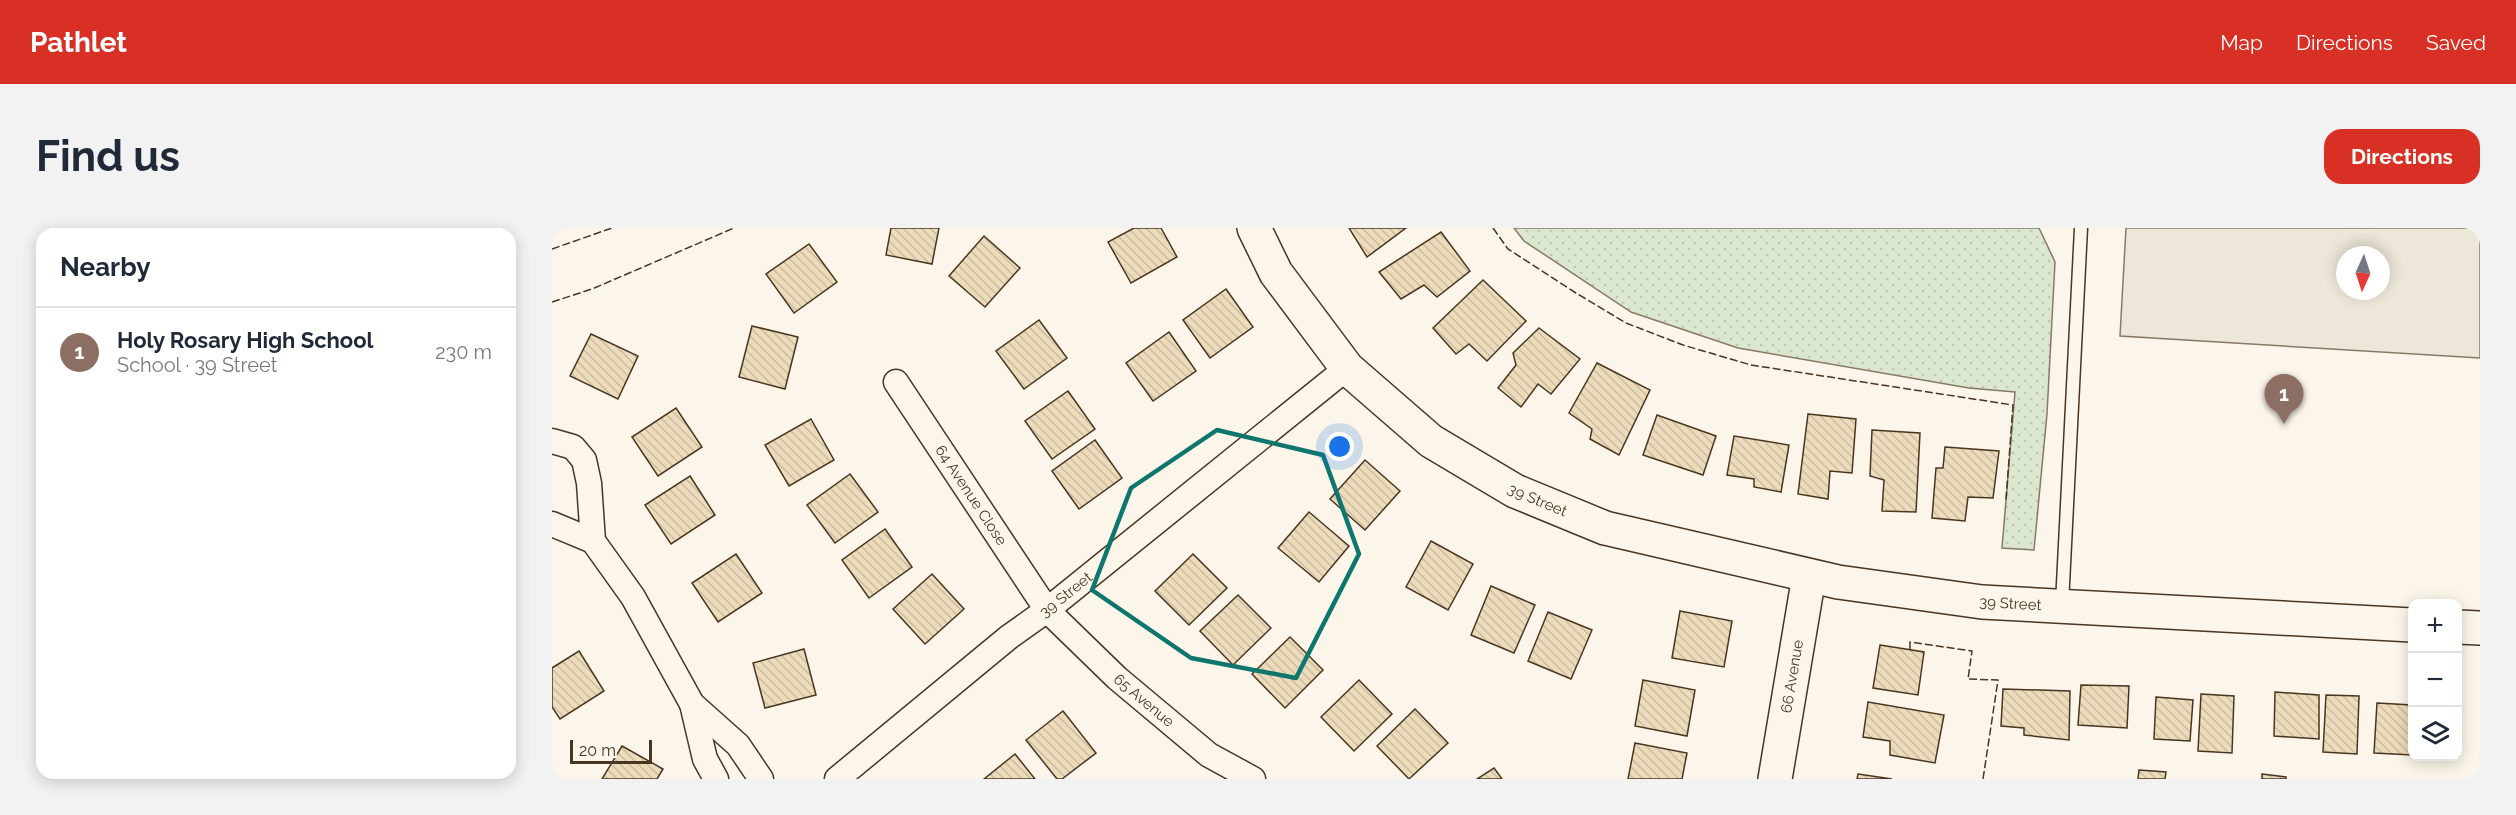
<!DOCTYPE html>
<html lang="en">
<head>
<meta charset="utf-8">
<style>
	:root { --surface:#fff; --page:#f2f2f3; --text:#1f2937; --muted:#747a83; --line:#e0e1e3; --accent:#d93025 }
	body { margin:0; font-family:Raleway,sans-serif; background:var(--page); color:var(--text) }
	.controls { position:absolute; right:18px; bottom:18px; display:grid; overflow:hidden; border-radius:12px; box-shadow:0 3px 15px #0003 }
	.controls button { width:54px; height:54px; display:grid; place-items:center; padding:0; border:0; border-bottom:2px solid var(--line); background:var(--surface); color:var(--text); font:30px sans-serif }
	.compass { position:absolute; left:1784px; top:18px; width:54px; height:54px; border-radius:50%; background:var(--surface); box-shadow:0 3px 15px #0003; rotate:183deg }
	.scale { position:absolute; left:18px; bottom:15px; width:82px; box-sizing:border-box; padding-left:6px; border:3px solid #4a3520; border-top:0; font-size:16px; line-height:21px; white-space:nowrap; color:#4a3520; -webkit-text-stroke:4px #fbf6e9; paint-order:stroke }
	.you { position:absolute; left:788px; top:219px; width:21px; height:21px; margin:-15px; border:4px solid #fff; border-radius:50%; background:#1a73e8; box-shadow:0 0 0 9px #1a73e833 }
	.badge { display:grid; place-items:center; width:39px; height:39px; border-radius:50%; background:var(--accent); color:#fff; font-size:20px; font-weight:700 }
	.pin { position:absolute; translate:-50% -50px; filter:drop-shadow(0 2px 3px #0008) }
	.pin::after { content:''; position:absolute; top:32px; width:21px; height:18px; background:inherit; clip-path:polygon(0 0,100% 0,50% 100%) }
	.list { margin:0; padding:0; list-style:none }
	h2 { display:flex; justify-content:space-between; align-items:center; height:78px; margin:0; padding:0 24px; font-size:26px }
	h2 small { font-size:20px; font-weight:400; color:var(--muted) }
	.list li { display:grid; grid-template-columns:39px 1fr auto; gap:18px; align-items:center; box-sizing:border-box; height:90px; padding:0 24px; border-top:2px solid var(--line) }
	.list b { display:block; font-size:22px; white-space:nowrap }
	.list p { margin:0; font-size:20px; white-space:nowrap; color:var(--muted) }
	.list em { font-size:20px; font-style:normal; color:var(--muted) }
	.icon { flex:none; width:33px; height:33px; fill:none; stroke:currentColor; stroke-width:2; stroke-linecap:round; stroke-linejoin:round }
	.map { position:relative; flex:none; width:1928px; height:551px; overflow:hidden; border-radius:18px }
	header { display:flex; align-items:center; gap:36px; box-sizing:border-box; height:84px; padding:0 30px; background:var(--accent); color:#fff }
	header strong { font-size:28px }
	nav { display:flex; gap:33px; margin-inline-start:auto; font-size:21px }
	.intro { display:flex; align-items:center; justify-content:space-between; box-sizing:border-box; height:144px; padding:0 36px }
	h1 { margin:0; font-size:42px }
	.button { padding:15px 27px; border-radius:18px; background:var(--accent); color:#fff; font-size:21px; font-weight:700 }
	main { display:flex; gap:36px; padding:0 36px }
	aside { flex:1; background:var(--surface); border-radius:18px; box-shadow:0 3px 15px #0003 }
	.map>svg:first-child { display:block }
</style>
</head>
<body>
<header>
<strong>Pathlet</strong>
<nav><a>Map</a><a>Directions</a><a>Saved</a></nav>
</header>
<div class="intro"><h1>Find us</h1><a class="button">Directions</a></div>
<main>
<aside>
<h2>Nearby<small></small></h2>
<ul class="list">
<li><span class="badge" style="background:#8d6e63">1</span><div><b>Holy Rosary High School</b><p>School · 39 Street</p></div><em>230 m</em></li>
</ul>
</aside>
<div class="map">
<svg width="1928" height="551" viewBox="0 0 1928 551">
	<defs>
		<pattern id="park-dots" width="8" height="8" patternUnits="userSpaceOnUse" patternTransform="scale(1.5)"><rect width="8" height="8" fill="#dce7d0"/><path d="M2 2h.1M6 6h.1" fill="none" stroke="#bec7b2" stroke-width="1.8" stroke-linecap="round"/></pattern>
		<pattern id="building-back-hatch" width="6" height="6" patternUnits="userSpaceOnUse" patternTransform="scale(1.5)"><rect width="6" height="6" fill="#ecdcbc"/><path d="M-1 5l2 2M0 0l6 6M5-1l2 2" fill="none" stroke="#ccbda1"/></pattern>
	</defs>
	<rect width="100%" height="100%" fill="#fbf6e9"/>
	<path fill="url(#park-dots)" stroke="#887966" stroke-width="1.5" d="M962,0h525l16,34 -8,152 -13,136 -32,-2 13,-156 -46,-4 -231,-40 -107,-36 -107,-71z"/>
	<path fill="#ede7d9" stroke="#887966" stroke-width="1.5" fill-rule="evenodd" d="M1574,0h354v130l-360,-22zM1793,27h36v36h-36z"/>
	<g fill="url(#building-back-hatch)" stroke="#4a3520" stroke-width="1.5">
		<path d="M339,0h48l-7,36 -46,-9z"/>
		<path d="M582,0h27l16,29 -46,26 -23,-41z"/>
		<path d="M797,0h57l-39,29z"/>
		<path d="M889,4l29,39 -33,26 -13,-12 -23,14 -22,-27z"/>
		<path d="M432,8l36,32 -35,39 -36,-31z"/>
		<path d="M257,16l28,38 -43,31 -28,-39z"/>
		<path d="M931,52l43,41 -39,40 -18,-17 -13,10 -23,-26z"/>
		<path d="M674,61l27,38 -43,31 -27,-38z"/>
		<path d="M487,92l28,38 -43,31 -28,-38z"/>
		<path d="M200,98l46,11 -13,52 -46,-12z"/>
		<path d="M987,100l41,31 -29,35 -13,-10 -17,23 -23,-19 18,-23 -3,-12z"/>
		<path d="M617,104l27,39 -43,30 -27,-38z"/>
		<path d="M39,106l47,22 -20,43 -48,-23z"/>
		<path d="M1045,135l53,27 -31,65 -29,-16 2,-10 -23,-16z"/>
		<path d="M516,163l27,38 -43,30 -27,-38z"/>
		<path d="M124,180l26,39 -44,29 -26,-39z"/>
		<path d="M1256,186l48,5 -4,54 -22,-2 -2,28 -30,-5z"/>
		<path d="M1105,187l59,21 -13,39 -60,-20z"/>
		<path d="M259,191l23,41 -45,26 -24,-41z"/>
		<path d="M1320,202l48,3 -4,79 -34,-1 2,-31 -14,-4z"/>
		<path d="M1182,208l55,9 -8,47 -27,-5v-8l-27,-4z"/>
		<path d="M543,212l27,38 -43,31 -27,-38z"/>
		<path d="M1393,219l54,4 -6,47 -25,-1 -3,24 -33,-3 4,-50h7z"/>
		<path d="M813,232l35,31 -35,39 -35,-31z"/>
		<path d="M298,246l28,38 -43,31 -28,-38z"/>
		<path d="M138,248l25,39 -44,29 -26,-39z"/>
		<path d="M757,284l40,34 -30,36 -41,-34z"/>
		<path d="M333,301l27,38 -43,31 -27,-38z"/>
		<path d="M879,313l42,23 -25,46 -42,-23z"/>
		<path d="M184,326l26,39 -44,29 -26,-39z"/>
		<path d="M641,326l34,34 -38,37 -34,-34z"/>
		<path d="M380,346l32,35 -39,35 -32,-35z"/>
		<path d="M939,358l44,19 -21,48 -43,-18z"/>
		<path d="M686,367l33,33 -38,37 -33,-34z"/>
		<path d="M1128,383l52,10 -8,46 -52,-9z"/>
		<path d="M996,384l44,18 -21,49 -43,-18z"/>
		<path d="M738,409l33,33 -38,38 -33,-34z"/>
		<path d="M1328,417l44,7 -6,43 -45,-7z"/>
		<path d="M252,421l12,46 -51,13 -12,-45z"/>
		<path d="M27,423l25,40 -44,28 -8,-12v-39z"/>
		<path d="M807,452l33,34 -38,37 -33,-34z"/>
		<path d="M1091,452l52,10 -8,46 -52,-10z"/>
		<path d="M1529,457l48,1 -2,42 -49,-3z"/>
		<path d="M1451,461l67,2 -1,49 -45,-5v-7l-23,-2z"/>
		<path d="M1723,464l44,3v44l-45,-3z"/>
		<path d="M1649,466l33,2 -2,57 -34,-2z"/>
		<path d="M1774,467l33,1 -2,58 -34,-2z"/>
		<path d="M1604,469l37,3 -3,41 -36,-2z"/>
		<path d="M1316,474l76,13 -9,48 -45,-8v-14l-27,-4z"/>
		<path d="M1825,475l35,2v50l-38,-2z"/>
		<path d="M1906,478h3l-2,50h-1z"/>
		<path d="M863,481l33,34 -39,36 -32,-33z"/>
		<path d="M511,483l33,42 -34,26h-5l-31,-39z"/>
		<path d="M1083,515l52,10 -5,26h-54z"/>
		<path d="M70,518l41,23 -6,10h-55z"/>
		<path d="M463,526l20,25h-51z"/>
		<path d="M942,540l8,11h-25z"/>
		<path d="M1587,542l27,2 -1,7h-27z"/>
		<path d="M1306,546l34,5h-35z"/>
		<path d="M1710,546l24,3v2h-24z"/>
	</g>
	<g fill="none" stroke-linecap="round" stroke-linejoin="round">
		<defs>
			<path id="lane" d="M1510,376l19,-376"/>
			<g id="street">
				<path id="s1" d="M344,154l151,228 70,68 92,77 44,24"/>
				<path d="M0,213l21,6 11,13 5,23 4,58 40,56 59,107 13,55 11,20"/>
				<path d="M0,296l41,17"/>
				<path d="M140,476l46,41 23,34"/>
				<path id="s2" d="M285,551l172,-142 38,-27 300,-242"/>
			</g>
			<g id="secondary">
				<path id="s3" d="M702,0l22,45 71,95 84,73 84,50 90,37 233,54 144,20 430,23"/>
				<path d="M1906,399l22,1"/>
				<path id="s4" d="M1223,551l34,-203"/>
			</g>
		</defs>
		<use href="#lane" stroke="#4a3520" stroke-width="15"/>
		<use href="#street" stroke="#4a3520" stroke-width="27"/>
		<use href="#secondary" stroke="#4a3520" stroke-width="36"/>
		<use href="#lane" stroke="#fbf6e9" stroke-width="12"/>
		<use href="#street" stroke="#fbf6e9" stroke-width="24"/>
		<use href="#secondary" stroke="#fbf6e9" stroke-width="33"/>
		<g stroke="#4a3520" stroke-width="1.5" stroke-dasharray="8 3" stroke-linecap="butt">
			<path d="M941,0l15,21 68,44 50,30 57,22 68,20 262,40 -7,95"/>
			<path d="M0,21l60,-21"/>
			<path d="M0,74l40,-13 142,-61"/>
			<path d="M1358,421v-7l62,9 -4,28 30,1 -15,99"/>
		</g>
	</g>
	<path fill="none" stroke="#0f766e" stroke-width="4.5" stroke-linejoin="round" d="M665,202l106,25 36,99 -63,124 -105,-20 -99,-68 39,-102z"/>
	<g text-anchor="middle" stroke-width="4.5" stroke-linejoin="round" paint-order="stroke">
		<g font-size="15" fill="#4a3520" stroke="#fbf6e9">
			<text dy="5" stroke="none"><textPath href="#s1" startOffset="136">64 Avenue Close</textPath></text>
			<text dy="5" stroke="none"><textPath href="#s3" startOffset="402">39 Street</textPath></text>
			<text dy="5" stroke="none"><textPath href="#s2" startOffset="294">39 Street</textPath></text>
			<text dy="5" stroke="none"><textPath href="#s3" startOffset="888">39 Street</textPath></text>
			<text dy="5" stroke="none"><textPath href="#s4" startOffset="104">66 Avenue</textPath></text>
			<text dy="5" stroke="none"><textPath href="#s1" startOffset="406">65 Avenue</textPath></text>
		</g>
	</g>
</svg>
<div class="controls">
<button>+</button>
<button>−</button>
<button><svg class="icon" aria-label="layers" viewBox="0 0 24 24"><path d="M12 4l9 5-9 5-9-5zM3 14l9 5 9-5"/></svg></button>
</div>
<svg class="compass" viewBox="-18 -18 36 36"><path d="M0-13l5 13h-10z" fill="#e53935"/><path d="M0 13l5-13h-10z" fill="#747a83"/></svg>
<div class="scale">20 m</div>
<div class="you"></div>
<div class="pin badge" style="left:1732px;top:196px;background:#8d6e63">1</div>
</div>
</main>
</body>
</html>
